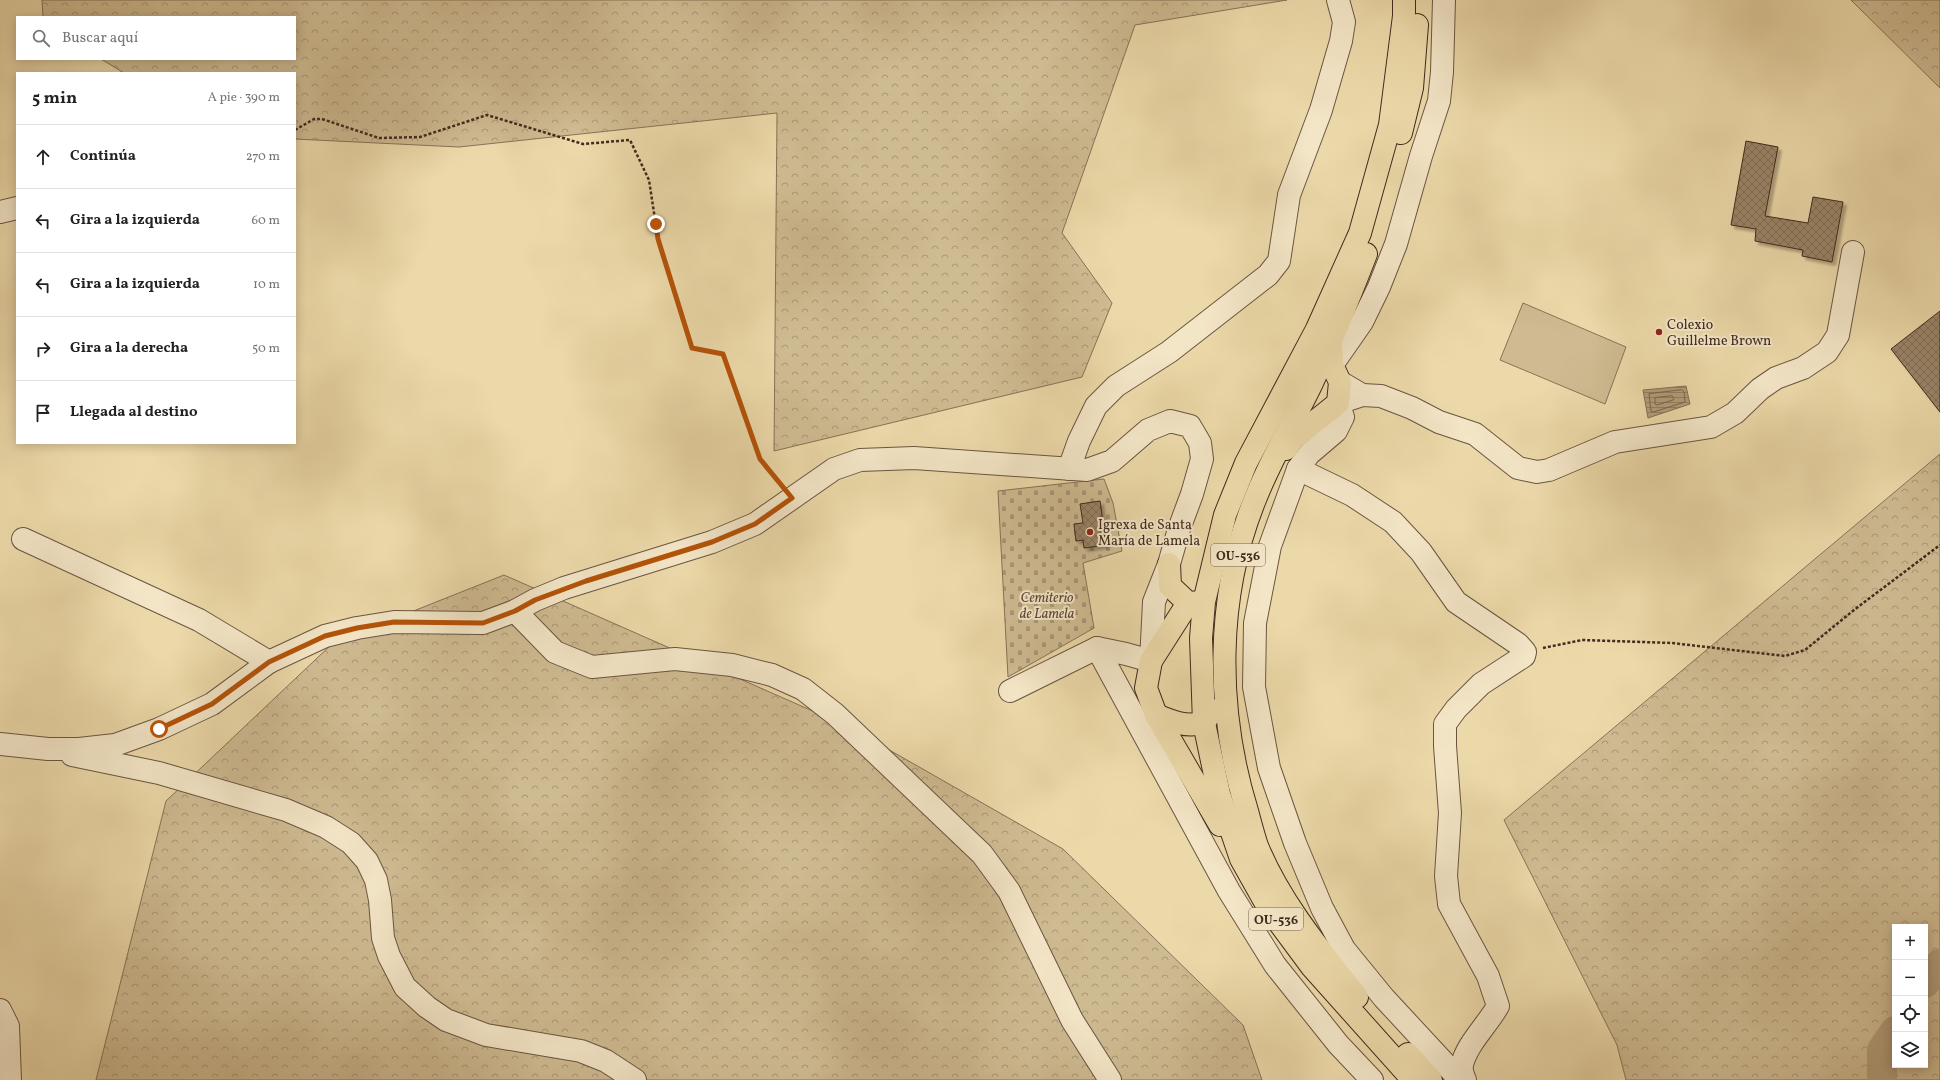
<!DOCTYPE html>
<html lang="es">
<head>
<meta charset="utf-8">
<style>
	:root { --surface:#fff; --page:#f2f2f2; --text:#222; --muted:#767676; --line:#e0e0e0 }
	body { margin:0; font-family:Vollkorn,serif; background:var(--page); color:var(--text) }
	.controls { position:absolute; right:12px; bottom:12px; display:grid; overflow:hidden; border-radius:0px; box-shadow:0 2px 10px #0003 }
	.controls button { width:36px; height:36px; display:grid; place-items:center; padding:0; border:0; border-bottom:1px solid var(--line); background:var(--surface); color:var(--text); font:20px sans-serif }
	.stop { position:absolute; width:12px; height:12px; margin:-9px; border:3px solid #b45309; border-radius:50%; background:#fff }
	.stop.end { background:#b45309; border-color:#fff; box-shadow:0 1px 4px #0008 }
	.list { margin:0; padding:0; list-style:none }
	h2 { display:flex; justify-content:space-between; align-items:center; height:52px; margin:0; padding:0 16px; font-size:17px }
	h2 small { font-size:13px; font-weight:400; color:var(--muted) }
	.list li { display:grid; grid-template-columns:26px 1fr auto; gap:12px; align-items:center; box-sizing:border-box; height:64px; padding:0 16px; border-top:1px solid var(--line) }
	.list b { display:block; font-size:15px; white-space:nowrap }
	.list em { font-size:13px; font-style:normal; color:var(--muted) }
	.icon { flex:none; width:22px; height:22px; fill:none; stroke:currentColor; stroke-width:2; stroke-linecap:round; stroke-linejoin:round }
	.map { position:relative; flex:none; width:1940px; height:1080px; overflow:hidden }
	.search { position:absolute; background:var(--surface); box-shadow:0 2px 10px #0003; left:16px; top:16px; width:280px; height:44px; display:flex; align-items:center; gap:10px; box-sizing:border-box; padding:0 14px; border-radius:0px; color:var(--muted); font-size:15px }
	.panel { position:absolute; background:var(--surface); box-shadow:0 2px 10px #0003; left:16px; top:72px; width:280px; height:372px; border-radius:0px }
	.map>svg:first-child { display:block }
</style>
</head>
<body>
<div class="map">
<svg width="1940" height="1080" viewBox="0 0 1940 1080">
	<defs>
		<pattern id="forest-crowns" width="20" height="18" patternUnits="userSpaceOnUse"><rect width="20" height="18" fill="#cfbb92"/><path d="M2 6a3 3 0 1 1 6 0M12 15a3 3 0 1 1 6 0" fill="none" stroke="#a99877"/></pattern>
		<pattern id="cemetery-stones" width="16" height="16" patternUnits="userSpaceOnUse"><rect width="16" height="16" fill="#cfbb92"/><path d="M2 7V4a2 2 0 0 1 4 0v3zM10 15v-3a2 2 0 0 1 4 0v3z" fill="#a99877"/></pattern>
		<pattern id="water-rules" width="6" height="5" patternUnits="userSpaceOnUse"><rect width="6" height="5" fill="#b29d7a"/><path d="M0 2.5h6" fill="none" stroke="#928063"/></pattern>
		<pattern id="building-cross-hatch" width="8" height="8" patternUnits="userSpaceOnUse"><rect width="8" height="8" fill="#998567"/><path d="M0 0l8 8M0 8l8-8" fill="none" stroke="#7e6d54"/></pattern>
		<filter id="shadow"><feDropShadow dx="3.5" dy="3.5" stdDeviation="1" flood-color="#0004"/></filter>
	</defs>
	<rect width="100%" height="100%" fill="#ecd9a9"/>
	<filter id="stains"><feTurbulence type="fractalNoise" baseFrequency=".005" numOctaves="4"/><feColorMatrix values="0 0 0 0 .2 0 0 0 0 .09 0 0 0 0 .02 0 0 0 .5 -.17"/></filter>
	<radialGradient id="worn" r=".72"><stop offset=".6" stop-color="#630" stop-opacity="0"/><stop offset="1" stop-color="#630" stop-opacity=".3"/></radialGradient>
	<g fill="url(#forest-crowns)" stroke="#887258" fill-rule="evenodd">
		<path d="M42,0h1245l-152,25 -73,208 50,70 -30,74 -308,74 3,-338 -318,34 -164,-8v-66h-171l-23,-14h194v-42h-252z"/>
		<path d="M1851,0h89v88z"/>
		<path d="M1940,454v626h-314l-9,-35 -113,-225zM1895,927h30v138h-30z"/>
		<path d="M504,575l345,152 214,122 180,176 19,55h-1166l70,-279 167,-158z"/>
	</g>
	<path fill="url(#cemetery-stones)" stroke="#887258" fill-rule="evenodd" d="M1104,479l9,24 9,48 -39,12 11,65 -86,49 -10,-186zM1100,501l6,44 -22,3 -1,-8 -7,1 -2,-17 9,-1 -2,-19z"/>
	<path fill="#cfbb92" stroke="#887258" d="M1523,303l103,44 -21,57 -105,-44z"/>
	<path fill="url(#water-rules)" stroke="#846f56" d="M1686,386l4,18 -42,14 -5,-28z"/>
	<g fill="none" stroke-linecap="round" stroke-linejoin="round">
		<g stroke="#79634c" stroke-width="1">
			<path d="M1682,390l2,2 1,10 -32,10 -2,-1 -2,-17z"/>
			<path d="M1672,396l2,2 -1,2 -16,5 -2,-1v-6z"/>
		</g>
		<g stroke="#b29d7a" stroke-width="30">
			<path d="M1925,983l15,-19"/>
			<path d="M1882,1080v-30l13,-19"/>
		</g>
	</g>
	<g fill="url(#building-cross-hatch)" stroke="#40291f" filter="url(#shadow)">
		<path d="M1746,141l32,6 -13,69 43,7 5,-26 30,5 -11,60 -30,-6 1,-6 -48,-9 1,-12 -25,-4z"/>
		<path d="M1940,311v101l-49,-63z"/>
		<path d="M1100,501l6,44 -22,3 -1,-8 -7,1 -2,-17 9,-1 -3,-19z"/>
	</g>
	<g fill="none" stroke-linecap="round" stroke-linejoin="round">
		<defs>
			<g id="minor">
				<path d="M0,212l17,-4"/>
				<path d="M1332,365l30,-43 17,-35 17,-43 25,-88 18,-55 3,-29 2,-72"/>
				<path d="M1340,382l22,13 -24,8 5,14 -7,14 -27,23 -11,15 -28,77 -15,77 -1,64 15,81 26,75 27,65 22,41 40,49 76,82"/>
				<path d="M1362,395l19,1 31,12 27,14 36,12 43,34 19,4 12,-2 66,-28 96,-15 24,-14 25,-24 16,-11 27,-10 24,-16 11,-17 15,-83"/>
				<path d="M1069,469l10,-28 17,-35 20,-20 53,-34 99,-77 11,-14 10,-66 32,-85 20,-69 3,-19 -6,-22"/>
				<path d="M1298,469l54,26 41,27 28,30 35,50 62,42 7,8 -1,4 -43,28 -25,25 -11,15v22l5,67 -4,63 3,28 39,72 10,30c-10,18 -32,39 -36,59 -1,4 1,11 3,15"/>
				<path d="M23,539l176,81 70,42"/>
				<path d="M515,611l40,41 37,15 83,-8 57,6 40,10 31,14 32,25 147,140 27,37 63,129 38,60"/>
				<path d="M1097,648l132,243 46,74 63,79 34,36"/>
				<path d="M0,744l48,5h31l36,-4 44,-16 53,-25 57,-42 56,-26 32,-8 37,-6 89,1 32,-12 20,-11 29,-12 148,-46 43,-18 79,-55 26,-9 54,-2 173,12 25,-9 36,-31 22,-9 20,5 10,17 2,16 -10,35 -13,35 -10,35 -15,38 -3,59 -25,-7 -29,-6 -87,43"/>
				<path d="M72,755l87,18 127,37 40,17 25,16 16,18 9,19 4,20 3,38 6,18 16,31 22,20 19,13 40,15 95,16 25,10 29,19"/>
				<path d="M0,1010l8,16 2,54"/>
			</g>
			<g id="major">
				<path d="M1404,0v16l-14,109 -30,108 -43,96 -71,134 -21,52 -21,87 -3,36 3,85 15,71 22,65 28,50 43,58 101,113"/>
				<path d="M1401,133l11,-45 5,-63"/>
				<path d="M1286,449l6,-9 46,-37 2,-21 -8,-17 -1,-24"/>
				<path d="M1169,564l1,22 18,17 15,-1"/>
				<path d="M1188,603l-37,58 -5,27 10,27 64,110"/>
				<path d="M1156,715c17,7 29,12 48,8l8,-13"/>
				<path d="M1357,997c-37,-47 -77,-95 -100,-151 -4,-12 -7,-24 -10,-35 -31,-101 -32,-215 9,-314 15,-38 37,-75 55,-112 20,-43 38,-87 55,-131"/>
				<path d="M1408,1054l23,26"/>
			</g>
		</defs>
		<use href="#minor" stroke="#6b5542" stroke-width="24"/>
		<use href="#major" stroke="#40291f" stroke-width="24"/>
		<g stroke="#40291f" stroke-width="2.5" stroke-dasharray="3 2" stroke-linecap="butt">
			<path d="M295,130l19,-11h8l57,19 41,-1 67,-22 96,29 47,-4 19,40 9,59 34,109 31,6 37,105 20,24"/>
			<path d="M1543,648l39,-8 90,3 113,13 20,-6 49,-40 86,-65"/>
		</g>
		<use href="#minor" stroke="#f3e6c7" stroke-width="22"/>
		<use href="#major" stroke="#ecd9a9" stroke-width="22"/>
	</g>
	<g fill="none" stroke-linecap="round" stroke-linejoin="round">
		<path stroke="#b45309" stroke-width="5" d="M159,729l53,-25 57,-42 56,-26 32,-8 37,-6 89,1 32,-12 20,-11 51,-19 126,-39 43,-18 37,-26 -32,-39 -37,-105 -31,-6 -34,-109 -2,-15"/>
	</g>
	<g fill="#8f2418" stroke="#f3e6c7" stroke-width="1.5">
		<circle cx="1659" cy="332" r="4"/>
		<circle cx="1090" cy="532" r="4"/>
	</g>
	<g text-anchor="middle" stroke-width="4" stroke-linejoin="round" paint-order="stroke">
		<g fill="#f3e6c7" stroke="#766251" stroke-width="1">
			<rect x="1211" y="544" width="54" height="22" rx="3"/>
			<rect x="1249" y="908" width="54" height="22" rx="3"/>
		</g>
		<g font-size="13" font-weight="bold" fill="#40291f">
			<text x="1238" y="560">OU-536</text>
			<text x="1276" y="924">OU-536</text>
		</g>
		<g font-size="14" fill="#40291f" stroke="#f3e6c7" text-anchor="start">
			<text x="1667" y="329">Colexio<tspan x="1667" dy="16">Guillelme Brown</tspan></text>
			<text x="1098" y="529">Igrexa de Santa<tspan x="1098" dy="16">María de Lamela</tspan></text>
		</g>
		<g font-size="14" font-style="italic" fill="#5d4636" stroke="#f3e6c7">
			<text x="1047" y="602">Cemiterio<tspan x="1047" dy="16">de Lamela</tspan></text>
		</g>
	</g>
	<rect width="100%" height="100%" filter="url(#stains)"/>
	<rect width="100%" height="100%" fill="url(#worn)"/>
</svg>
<div class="controls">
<button>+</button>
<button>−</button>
<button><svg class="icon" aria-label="locate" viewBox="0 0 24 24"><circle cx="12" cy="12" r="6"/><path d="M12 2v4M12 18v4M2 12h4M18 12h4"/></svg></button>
<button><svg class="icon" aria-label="layers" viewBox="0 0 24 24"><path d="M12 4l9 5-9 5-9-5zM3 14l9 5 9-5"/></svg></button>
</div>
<div class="stop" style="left:159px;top:729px"></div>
<div class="stop end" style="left:656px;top:224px"></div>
<div class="search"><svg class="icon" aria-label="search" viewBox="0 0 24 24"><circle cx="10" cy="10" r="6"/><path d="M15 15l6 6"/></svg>Buscar aquí</div>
<section class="panel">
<h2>5 min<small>A pie · 390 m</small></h2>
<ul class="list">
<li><svg class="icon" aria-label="ahead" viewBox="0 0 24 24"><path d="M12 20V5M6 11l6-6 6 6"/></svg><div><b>Continúa</b></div><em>270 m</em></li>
<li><svg class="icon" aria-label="left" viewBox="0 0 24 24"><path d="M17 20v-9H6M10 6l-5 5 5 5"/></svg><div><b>Gira a la izquierda</b></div><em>60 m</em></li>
<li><svg class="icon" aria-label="left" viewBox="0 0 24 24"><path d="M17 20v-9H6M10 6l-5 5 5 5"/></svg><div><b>Gira a la izquierda</b></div><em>10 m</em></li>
<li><svg class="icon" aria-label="right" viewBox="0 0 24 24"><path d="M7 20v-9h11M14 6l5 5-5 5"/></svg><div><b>Gira a la derecha</b></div><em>50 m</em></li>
<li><svg class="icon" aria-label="arrive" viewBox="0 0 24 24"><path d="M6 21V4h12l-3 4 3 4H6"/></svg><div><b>Llegada al destino</b></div></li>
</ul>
</section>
</div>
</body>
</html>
